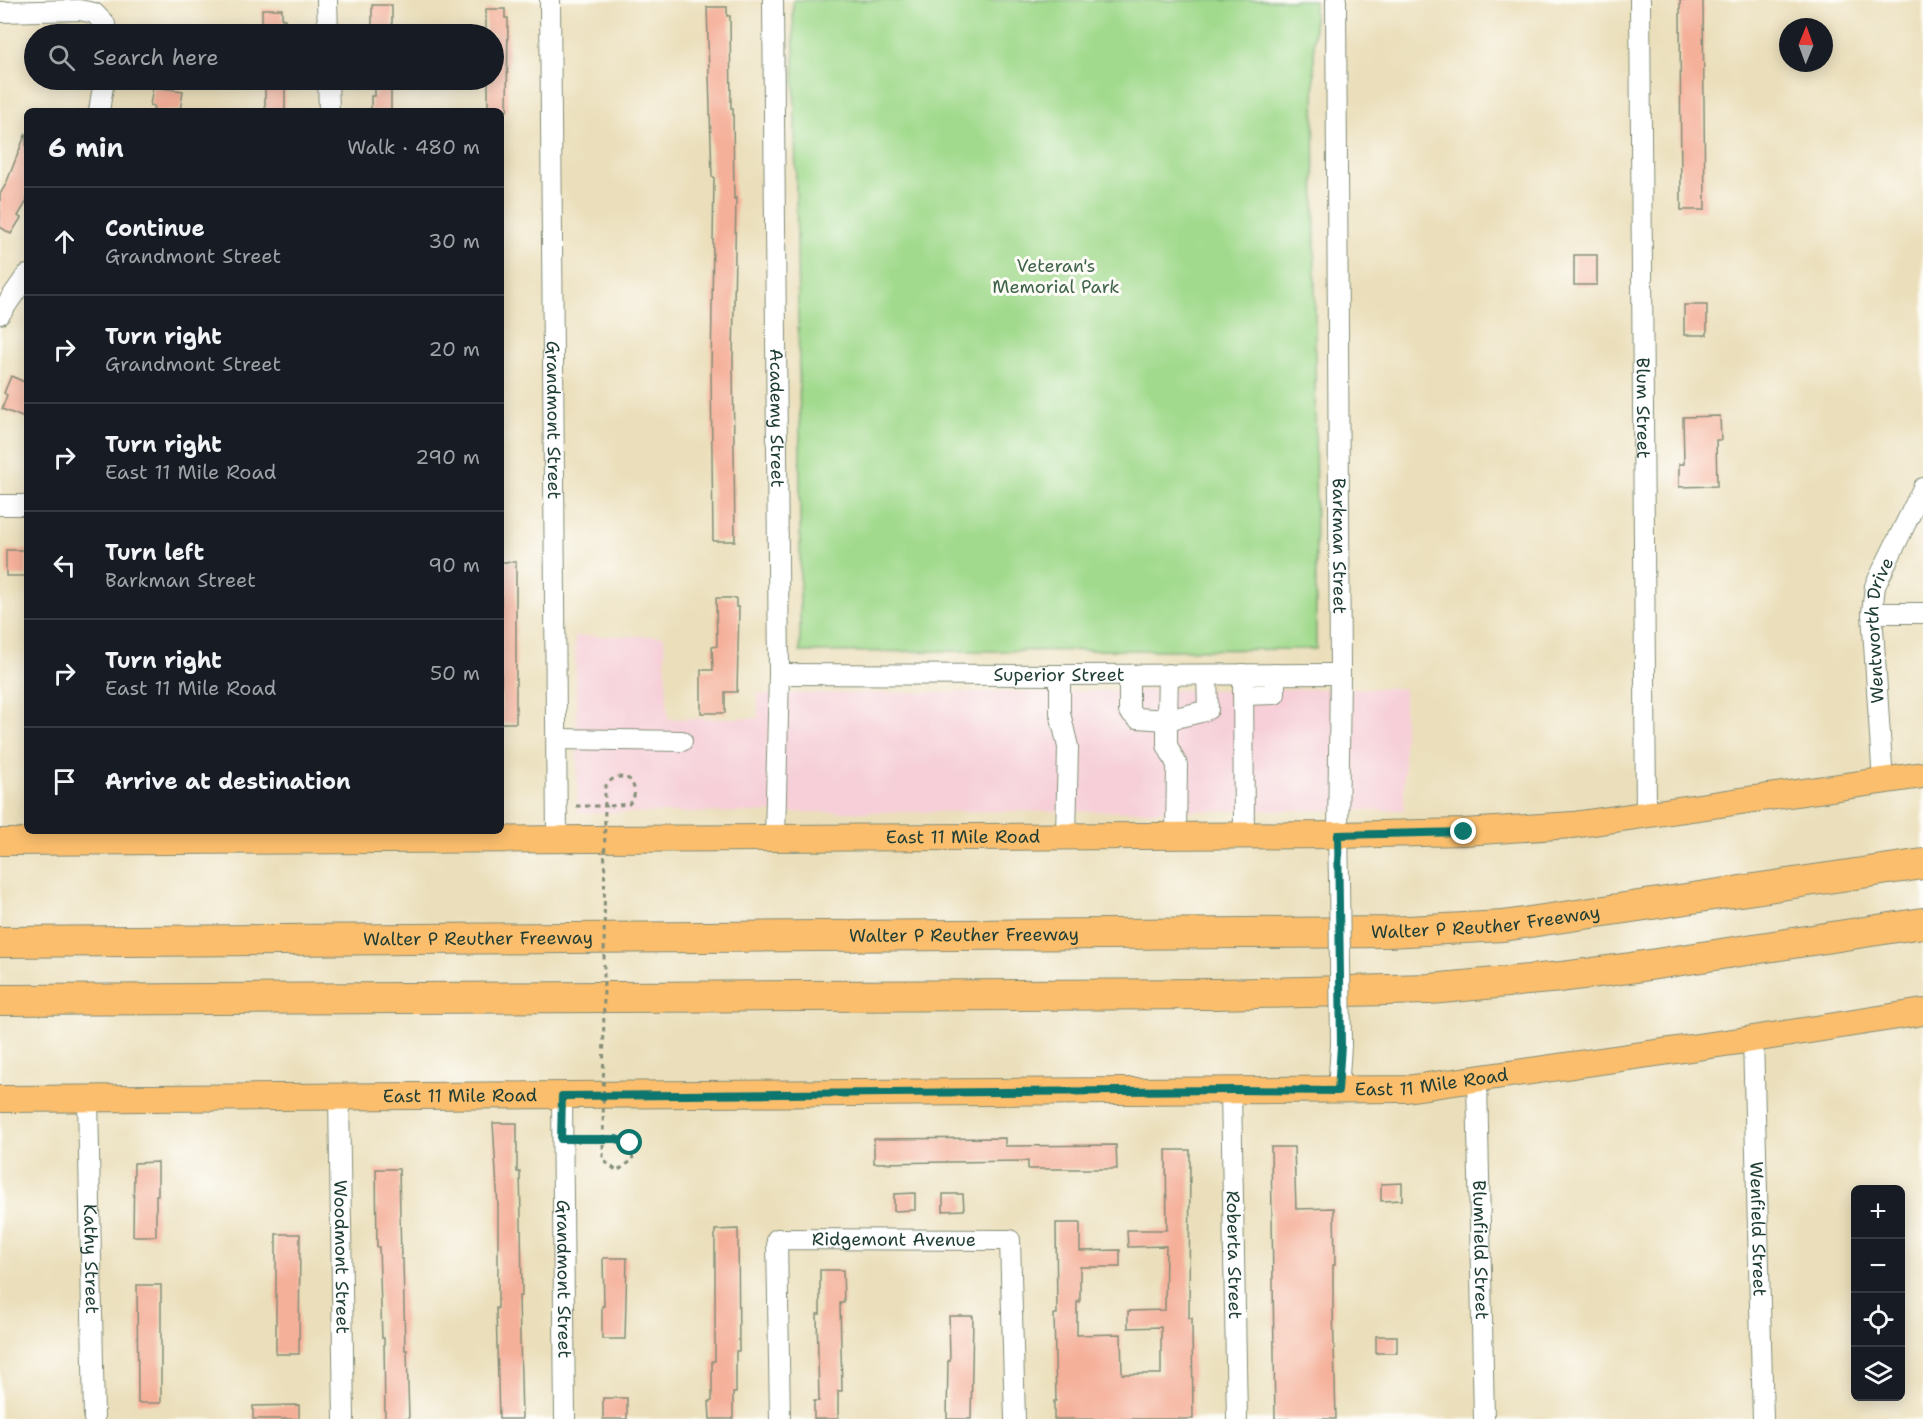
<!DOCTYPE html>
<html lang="en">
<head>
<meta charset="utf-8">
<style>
	:root { --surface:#171b24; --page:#20242c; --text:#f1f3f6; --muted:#9ea1a6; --line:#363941 }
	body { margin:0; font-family:"Shantell Sans",sans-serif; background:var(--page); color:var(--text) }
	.controls { position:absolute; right:18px; bottom:18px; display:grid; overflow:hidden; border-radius:9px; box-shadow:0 3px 15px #0003 }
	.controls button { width:54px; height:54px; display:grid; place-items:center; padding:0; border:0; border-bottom:2px solid var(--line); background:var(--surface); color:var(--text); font:30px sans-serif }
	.compass { position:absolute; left:1779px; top:18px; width:54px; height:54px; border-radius:50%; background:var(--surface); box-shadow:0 3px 15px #0003; rotate:1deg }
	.stop { position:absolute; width:18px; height:18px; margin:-14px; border:4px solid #0f766e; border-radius:50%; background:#fff }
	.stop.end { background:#0f766e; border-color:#fff; box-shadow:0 2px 6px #0008 }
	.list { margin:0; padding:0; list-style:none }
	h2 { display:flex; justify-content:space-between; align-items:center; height:78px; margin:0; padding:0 24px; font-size:26px }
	h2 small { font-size:20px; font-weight:400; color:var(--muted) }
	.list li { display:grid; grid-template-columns:39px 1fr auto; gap:18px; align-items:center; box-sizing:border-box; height:108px; padding:0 24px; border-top:2px solid var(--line) }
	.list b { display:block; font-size:22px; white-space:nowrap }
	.list p { margin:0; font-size:20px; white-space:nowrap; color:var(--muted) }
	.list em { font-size:20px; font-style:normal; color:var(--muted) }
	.icon { flex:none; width:33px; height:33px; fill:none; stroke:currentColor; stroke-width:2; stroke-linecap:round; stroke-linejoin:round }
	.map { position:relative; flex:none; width:1923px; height:1419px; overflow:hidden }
	.search { position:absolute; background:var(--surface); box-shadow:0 3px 15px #0003; left:24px; top:24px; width:480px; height:66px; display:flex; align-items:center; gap:15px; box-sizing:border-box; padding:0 21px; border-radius:33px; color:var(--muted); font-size:22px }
	.panel { position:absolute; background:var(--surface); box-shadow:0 3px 15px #0003; left:24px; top:108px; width:480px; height:726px; border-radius:9px }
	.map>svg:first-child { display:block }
</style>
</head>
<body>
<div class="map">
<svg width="1923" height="1419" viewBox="0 0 1923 1419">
	<rect width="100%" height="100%" fill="#fdfcf7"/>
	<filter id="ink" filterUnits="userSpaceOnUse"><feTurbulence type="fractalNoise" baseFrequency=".0167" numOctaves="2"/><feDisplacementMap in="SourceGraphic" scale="12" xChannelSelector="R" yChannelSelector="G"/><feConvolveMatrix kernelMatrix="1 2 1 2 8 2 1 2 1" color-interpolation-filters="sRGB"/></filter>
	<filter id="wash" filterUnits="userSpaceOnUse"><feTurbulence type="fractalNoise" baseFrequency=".008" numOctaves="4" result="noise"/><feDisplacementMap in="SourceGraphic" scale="24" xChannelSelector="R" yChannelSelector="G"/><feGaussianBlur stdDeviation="1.35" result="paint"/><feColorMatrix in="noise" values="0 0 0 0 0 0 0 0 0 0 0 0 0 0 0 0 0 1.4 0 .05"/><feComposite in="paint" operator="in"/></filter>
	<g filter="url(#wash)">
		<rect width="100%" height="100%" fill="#ebdfbb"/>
		<path fill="#f6cfd8" d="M575,636h89l4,83 90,-1v-24l646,-6v122l-826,3z"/>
		<path fill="#a1da8d" stroke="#608c60" stroke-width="1.5" d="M793,0h521l2,649 -516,3v-217z"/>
		<g id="blocks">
			<g fill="#f5b09a">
				<path d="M1680,0h23l2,210h-24z"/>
				<path d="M372,5h20v29h-17v-5h-3z"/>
				<path d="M707,7h20v9h3l1,92h2l1,91 2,-1 -3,161 2,182h-22l-2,-170 3,-194h-2z"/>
				<path d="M262,9h20v10h3v15h-23z"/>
				<path d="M486,9h19v9h3l-1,93h-19v-31h6v-46h-8z"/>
				<rect x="265" y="80" width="20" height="31"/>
				<path d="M375,80h16v31h-20v-15h4z"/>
				<path d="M153,87l30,4 -3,20h-27l1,-5 -4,-1z"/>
				<path d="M26,133l1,68 -9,15 3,2 -10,16 -11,-7v-33l6,-10z"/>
				<rect x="1574" y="255" width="23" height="30"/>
				<rect x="1684" y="305" width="23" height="30"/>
				<path d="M11,376l16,7v36l-25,-10 5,-14 -3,-2z"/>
				<path d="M1720,416l1,24h-5l1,46 -38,1v-23h5l-1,-47z"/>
				<rect x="6" y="550" width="21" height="26"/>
				<rect x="501" y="562" width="15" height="161"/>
				<path d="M716,598h20v9h3l-2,85h-12v21h-24v-43h12l-1,-23 5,-1z"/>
				<path d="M493,1123h24v49h3l1,46 1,78h-3l3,123h-23l-3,-111h2v-102z"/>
				<path d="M1005,1138v8l111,-1 1,24h-89v-8l-154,2v-24z"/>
				<path d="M1271,1147h23l2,62 38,-1 1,57h-2v42l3,112h-61z"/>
				<path d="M1166,1150h24l-1,168h3l1,101h-139v-18h2l-2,-87h3l-1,-91h24v28l40,-1v17h-40v35h-3v33l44,-1 1,40h39v-47l-33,1v-17l37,-1 1,-64 -38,1 -1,-17h40z"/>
				<path d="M158,1162v33h-2v41h-23l1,-73z"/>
				<path d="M376,1169h23l2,90h2l2,91h2l2,69h-24l-1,-81h-2l-3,-91h-2z"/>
				<path d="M1402,1183v17l-21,1v-17z"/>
				<path d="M915,1193v17l-21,1v-17z"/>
				<path d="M943,1194h20l1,16 -21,1z"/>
				<path d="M738,1229l1,122h-3v42h-3v26h-23l-1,-18h3v-40h3v-131z"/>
				<path d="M276,1234h24l-1,120h-23z"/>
				<path d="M603,1258h24l-2,81h-23v-33h2z"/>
				<path d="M820,1270h23l1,33h-4l2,88h-4v28h-24v-18h5l-2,-87h3z"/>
				<path d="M137,1285h24v118h-23z"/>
				<path d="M949,1316h24l-2,103h-24l1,-58h2z"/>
				<rect x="1376" y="1336" width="21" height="17"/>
				<rect x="603" y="1398" width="24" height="21"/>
				<path d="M299,1405v14h-46v-13z"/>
			</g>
		</g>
	</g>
	<g filter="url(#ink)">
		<use href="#blocks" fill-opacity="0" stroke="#858e78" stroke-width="1.5"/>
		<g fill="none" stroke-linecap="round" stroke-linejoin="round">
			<defs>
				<g id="minor">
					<path d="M327,0l1,34"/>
					<path id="s1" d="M550,0l7,839"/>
					<path id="s2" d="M773,0l6,674 -4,163"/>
					<path id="s3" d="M1336,0l4,674 -2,161 1,45"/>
					<path id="s4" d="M1640,0l6,815"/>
					<path d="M0,12l79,-2 15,3 11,11 1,10"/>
					<path d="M328,80l1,31"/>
					<path d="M99,111l5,-31"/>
					<path d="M0,314l27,-39"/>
					<path d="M0,505h27"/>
					<path d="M1872,613h51"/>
					<path id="s5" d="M779,674l281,1 280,-1"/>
					<path d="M1243,674l1,162"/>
					<path d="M1060,675v38l8,34 -2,89"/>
					<path d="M1129,675v36l8,7 30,2 1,-46"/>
					<path d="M1243,695l32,-1v-20"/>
					<path d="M557,739l125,2"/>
					<path id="s6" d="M1883,782l-11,-169 3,-27 48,-98"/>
					<path d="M1176,836l1,-71 -10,-20v-25l34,-8 7,-3 -1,-34"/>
					<path id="s7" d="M1753,1039l10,380"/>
					<path id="s8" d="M1477,1080l7,339"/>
					<path id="s9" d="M1231,1090l6,329"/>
					<path d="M1338,1091l3,-46"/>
					<path id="s10" d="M562,1096l3,323"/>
					<path id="s11" d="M339,1097l5,322"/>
					<path id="s12" d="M88,1099l6,320"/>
					<path id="s13" d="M780,1419l-3,-180 233,1 5,179"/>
				</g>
				<g id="major">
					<path id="s14" d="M0,842l1338,-7 126,-3 109,-7 350,-50"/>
					<path id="s15" d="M0,1099l1406,-10 347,-50 170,-27"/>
				</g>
				<g id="highway">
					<path id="s16" d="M0,942l1388,-10 115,-6 420,-62"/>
					<path d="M0,1000l1217,-6 213,-5 131,-12 69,-9 293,-45"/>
				</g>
			</defs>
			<use href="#minor" stroke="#858e78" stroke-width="22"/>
			<use href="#major" stroke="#858e78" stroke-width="28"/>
			<use href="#highway" stroke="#858e78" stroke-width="32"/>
			<g stroke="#858e78" stroke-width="3" stroke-dasharray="4.5 4.5" stroke-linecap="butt">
				<path d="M576,806h34"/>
				<path d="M581,1139h35"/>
			</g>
			<use href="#minor" stroke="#fff" stroke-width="20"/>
			<use href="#major" stroke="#fabe6d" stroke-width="26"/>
			<use href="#highway" stroke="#fabe6d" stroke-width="30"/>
			<defs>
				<path id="minor-bridge" d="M1339,880l2,165"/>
			</defs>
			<use href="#minor-bridge" stroke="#858e78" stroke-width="22" stroke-linecap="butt"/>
			<path stroke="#858e78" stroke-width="3" stroke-dasharray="4.5 4.5" stroke-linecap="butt" d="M610,806l19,-2c8,-9 7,-16 0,-25 -11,-4 -17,-2 -24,8l-2,373 14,11 16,-11 -3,-17 -14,-4"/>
			<use href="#minor-bridge" stroke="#fff" stroke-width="20"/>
		</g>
	</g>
	<g fill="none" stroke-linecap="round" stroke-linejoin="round" filter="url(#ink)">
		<path stroke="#0f766e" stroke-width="8" d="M630,1143l-14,-4h-55l1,-43 669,-6 107,1 3,-46 -3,-210 126,-3"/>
	</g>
	<g text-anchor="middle" stroke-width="6" stroke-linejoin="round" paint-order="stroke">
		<g font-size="18" fill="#40644a" stroke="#fdfcf7">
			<text x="1056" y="272">Veteran's<tspan x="1056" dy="21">Memorial Park</tspan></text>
		</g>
		<g font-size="18" fill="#1f3d34" stroke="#fdfcf7">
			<text dy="6" stroke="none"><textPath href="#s4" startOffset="408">Blum Street</textPath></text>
			<text dy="6" stroke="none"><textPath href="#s1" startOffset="420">Grandmont Street</textPath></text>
			<text dy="6" stroke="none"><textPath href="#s2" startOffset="418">Academy Street</textPath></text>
			<text dy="6" stroke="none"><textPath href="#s3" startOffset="546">Barkman Street</textPath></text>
			<text dy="6" stroke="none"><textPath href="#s6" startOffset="153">Wentworth Drive</textPath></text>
			<text dy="6" stroke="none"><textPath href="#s5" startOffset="280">Superior Street</textPath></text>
			<text dy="6" stroke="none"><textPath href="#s14" startOffset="963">East 11 Mile Road</textPath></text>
			<text dy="6" stroke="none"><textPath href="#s16" startOffset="1486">Walter P Reuther Freeway</textPath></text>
			<text dy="6" stroke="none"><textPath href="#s16" startOffset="964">Walter P Reuther Freeway</textPath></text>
			<text dy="6" stroke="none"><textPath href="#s16" startOffset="478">Walter P Reuther Freeway</textPath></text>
			<text dy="6" stroke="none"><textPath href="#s15" startOffset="1432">East 11 Mile Road</textPath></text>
			<text dy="6" stroke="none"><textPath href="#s15" startOffset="460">East 11 Mile Road</textPath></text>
			<text dy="6" stroke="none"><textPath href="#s7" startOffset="190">Wenfield Street</textPath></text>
			<text dy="6" stroke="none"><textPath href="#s13" startOffset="297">Ridgemont Avenue</textPath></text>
			<text dy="6" stroke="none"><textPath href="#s8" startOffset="170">Blumfield Street</textPath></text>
			<text dy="6" stroke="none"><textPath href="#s9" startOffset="165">Roberta Street</textPath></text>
			<text dy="6" stroke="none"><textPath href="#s11" startOffset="160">Woodmont Street</textPath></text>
			<text dy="6" stroke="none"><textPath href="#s12" startOffset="160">Kathy Street</textPath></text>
			<text dy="6" stroke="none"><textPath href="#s10" startOffset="183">Grandmont Street</textPath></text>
		</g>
	</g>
</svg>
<div class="controls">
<button>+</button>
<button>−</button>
<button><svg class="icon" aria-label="locate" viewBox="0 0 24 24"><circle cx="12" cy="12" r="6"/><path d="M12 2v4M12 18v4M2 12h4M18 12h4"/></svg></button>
<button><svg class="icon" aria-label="layers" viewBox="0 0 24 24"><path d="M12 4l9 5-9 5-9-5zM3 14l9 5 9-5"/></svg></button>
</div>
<svg class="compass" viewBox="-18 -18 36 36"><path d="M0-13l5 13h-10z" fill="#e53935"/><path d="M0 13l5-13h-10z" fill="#9ea1a6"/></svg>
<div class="stop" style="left:630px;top:1143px"></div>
<div class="stop end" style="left:1464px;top:832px"></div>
<div class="search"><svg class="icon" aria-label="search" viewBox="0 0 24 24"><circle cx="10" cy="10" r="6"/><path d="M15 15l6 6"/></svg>Search here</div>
<section class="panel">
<h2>6 min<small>Walk · 480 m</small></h2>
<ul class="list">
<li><svg class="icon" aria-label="ahead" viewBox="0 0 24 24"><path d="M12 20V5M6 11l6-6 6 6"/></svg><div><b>Continue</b><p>Grandmont Street</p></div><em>30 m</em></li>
<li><svg class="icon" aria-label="right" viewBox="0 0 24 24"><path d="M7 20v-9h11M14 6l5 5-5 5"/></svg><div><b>Turn right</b><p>Grandmont Street</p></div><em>20 m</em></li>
<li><svg class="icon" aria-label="right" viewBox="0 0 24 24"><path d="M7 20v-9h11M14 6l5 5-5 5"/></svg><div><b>Turn right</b><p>East 11 Mile Road</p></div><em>290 m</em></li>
<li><svg class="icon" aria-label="left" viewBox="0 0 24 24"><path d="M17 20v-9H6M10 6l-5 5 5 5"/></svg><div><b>Turn left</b><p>Barkman Street</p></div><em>90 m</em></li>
<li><svg class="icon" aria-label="right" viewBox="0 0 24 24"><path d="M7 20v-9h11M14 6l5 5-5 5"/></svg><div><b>Turn right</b><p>East 11 Mile Road</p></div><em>50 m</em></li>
<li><svg class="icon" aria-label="arrive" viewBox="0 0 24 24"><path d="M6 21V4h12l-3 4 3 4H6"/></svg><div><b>Arrive at destination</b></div></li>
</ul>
</section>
</div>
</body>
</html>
